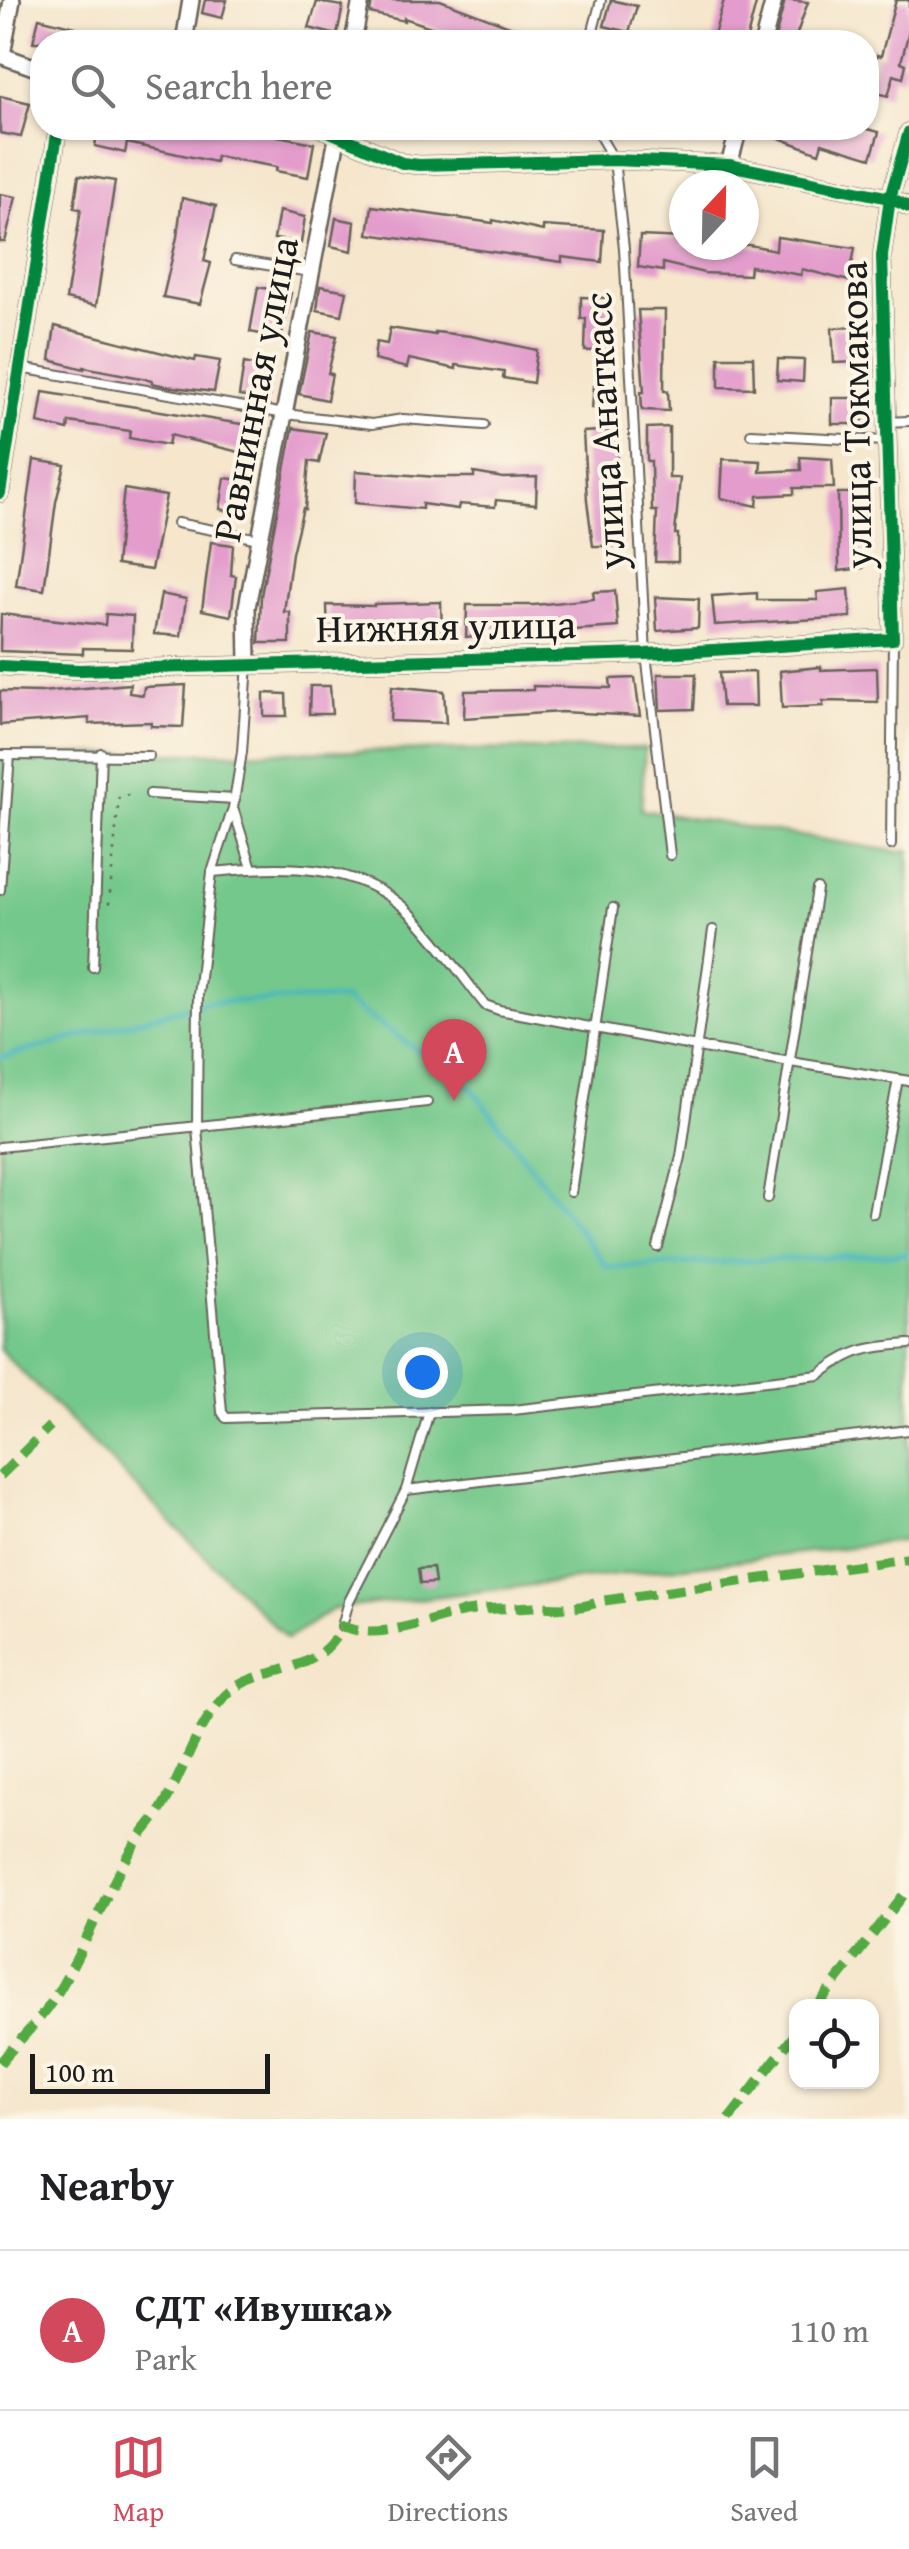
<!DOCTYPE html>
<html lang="en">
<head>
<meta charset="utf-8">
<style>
	:root { --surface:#fff; --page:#f2f2f2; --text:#202124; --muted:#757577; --line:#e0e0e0; --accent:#d1495b }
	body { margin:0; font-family:"Gentium Book Plus",serif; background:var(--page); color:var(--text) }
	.controls { position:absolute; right:30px; bottom:30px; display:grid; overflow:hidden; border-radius:20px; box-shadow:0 2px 8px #0004 }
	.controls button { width:90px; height:90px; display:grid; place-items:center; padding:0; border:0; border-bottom:2px solid var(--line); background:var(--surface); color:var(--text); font:50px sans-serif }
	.compass { position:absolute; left:669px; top:170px; width:90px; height:90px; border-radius:50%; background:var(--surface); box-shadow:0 2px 8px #0004; rotate:22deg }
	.scale { position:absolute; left:30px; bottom:25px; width:240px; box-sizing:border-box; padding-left:10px; border:5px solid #1c1c1c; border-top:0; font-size:28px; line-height:35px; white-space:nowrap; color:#1c1c1c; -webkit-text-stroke:8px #fcf5e5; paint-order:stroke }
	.you { position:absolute; left:422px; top:1372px; width:35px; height:35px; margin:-25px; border:8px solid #fff; border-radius:50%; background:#1a73e8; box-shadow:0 0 0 15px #1a73e833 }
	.badge { display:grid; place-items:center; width:65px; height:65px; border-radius:50%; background:var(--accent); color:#fff; font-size:32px; font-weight:700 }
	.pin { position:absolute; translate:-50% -82px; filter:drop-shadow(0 2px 5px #0008) }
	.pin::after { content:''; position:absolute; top:52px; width:35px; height:30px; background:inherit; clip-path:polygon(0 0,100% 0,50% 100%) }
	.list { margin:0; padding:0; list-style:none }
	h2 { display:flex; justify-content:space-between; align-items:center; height:130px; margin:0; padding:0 40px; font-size:42px }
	h2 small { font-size:32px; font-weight:400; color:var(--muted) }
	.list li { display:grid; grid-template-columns:65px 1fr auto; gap:30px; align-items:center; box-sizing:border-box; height:160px; padding:0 40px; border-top:2px solid var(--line) }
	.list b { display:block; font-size:38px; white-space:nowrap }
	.list p { margin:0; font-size:32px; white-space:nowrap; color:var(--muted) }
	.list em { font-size:32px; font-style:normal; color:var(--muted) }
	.icon { flex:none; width:55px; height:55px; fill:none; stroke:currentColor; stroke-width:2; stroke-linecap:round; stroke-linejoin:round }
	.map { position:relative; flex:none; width:909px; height:2119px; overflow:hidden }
	.search { position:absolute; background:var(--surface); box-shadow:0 2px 8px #0004; left:30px; right:30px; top:30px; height:110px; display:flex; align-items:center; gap:25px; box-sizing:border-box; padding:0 35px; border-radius:40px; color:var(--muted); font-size:38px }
	.sheet { height:290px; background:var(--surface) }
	nav { display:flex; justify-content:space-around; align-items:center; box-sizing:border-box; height:140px; border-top:2px solid var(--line); background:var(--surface); font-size:28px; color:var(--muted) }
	nav a { display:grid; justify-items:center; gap:5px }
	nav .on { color:var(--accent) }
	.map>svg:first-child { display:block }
</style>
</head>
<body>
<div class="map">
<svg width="909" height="2119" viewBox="0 0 909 2119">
	<rect width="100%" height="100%" fill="#fcf5e5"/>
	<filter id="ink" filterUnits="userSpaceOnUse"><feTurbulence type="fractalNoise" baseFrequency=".01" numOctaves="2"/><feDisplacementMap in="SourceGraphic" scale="20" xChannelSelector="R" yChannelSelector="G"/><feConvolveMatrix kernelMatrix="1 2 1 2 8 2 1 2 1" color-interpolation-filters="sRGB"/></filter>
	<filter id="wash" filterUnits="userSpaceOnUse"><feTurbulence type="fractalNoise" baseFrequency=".0048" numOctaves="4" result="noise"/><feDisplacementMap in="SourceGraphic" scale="40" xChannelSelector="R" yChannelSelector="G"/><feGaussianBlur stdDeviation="2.25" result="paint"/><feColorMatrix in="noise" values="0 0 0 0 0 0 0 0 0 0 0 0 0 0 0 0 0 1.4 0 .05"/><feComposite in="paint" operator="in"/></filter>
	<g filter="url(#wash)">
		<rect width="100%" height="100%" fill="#f5e6cc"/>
		<path fill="#75c88b" stroke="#487254" stroke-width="2.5" d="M645,748l-4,62 258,42 10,-2v690l-576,69 -46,30 -287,-289v-595z"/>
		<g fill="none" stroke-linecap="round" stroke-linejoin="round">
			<path stroke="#48b7be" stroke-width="5" d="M0,1058l207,-56 136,-3 128,88 136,180 302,-13"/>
		</g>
		<g id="blocks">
			<g fill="#e39ccc">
				<path d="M205,0h22l-5,18 -20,-5z"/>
				<path d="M372,0h68l112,42h-77l-71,-24v3l-34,-8z"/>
				<path d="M611,0l26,6 -8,26 -25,-6z"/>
				<path d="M724,0h33l-11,42h-34z"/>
				<path d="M785,0l23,2 -14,40h-20z"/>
				<path d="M896,0h13v31l-8,31 5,2 -3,14 -9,-3 -6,21 -20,-6 9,-35 4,1z"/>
				<path d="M317,2l26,4 -6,29 -28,-7z"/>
				<path d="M39,18l36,9 -1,4 27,7v4h-68z"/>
				<path d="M0,96l30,7 -9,34 -21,-4z"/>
				<path d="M98,128h138l78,15 -6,34 -32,-6 1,-4 -61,-11 -1,6 -88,-19 -2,10 -30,-7z"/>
				<path d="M753,128h111l15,4 -8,26 -49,-15 -3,10z"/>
				<path d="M79,175l36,6 -19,125 -30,-7 15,-90 -7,-1z"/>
				<path d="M0,194l16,3 -11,45h-5z"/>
				<path d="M182,198l34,8 -12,55 7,2 -11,41 -37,-7 14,-60z"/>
				<path d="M372,206l121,17v-3l50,11v-5l61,4 -2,32 -40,-5v5l-194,-28z"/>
				<path d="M279,211l26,6 -4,26 -27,-4z"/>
				<path d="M336,218l19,4 -3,29 -21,-5z"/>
				<path d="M640,236l44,2v7h65l27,5 1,-13 78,11 -6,33 -47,-12 -1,6 -51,-9 -1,9 -45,-2 -41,-10v8l-25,-4z"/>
				<path d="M320,286l27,5 -5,24 -25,-5z"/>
				<path d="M258,287l33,6 -10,45 -31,-6z"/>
				<path d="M581,297l29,1 -2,35h4l2,17 -29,1 1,-33 -5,1z"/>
				<path d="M638,310h27l-1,81h4l1,20 -27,-1 -1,-18h3z"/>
				<path d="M55,326l140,35 1,-4 24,4 -6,31 -48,-6 -14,-3v-3l-68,-13v2l-34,-9z"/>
				<path d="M858,327l1,35 -25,1 -2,-35z"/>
				<path d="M390,328l45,7v-3l36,4 66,14 -4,33 -30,-5 1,-6 -48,-7v4l-47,-10 -2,9 -33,-8 2,-18 11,2z"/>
				<path d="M312,332l25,4 -9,37 4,1 -5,26 -28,-6z"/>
				<path d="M719,357h34l1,31 -35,-1z"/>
				<path d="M778,359l26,1 -1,22 -26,-2z"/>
				<path d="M244,363l29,6 -5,32 -29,-5z"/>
				<path d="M594,386h18v23l-20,-1z"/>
				<path d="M43,392l217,35 -5,29 -85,-21 -2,10 -39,-7 1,-7 -61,-9 -1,8 -30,-7z"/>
				<path d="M832,398h30l1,26h-31z"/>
				<path d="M669,427v51h11l-5,56h3v28h-23l2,-51h-5l-1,-50h-4v-33z"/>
				<path d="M293,428l33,5 -7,30 -10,-2 -4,48 -2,-1 -11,45 -8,59h6v31h-31l2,-47z"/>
				<path d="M616,430l3,90 4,26h-30l-6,-45 -4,-69z"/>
				<path d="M800,457l32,2 2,29h-40v6l-36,2 -1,10 -36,-8 2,-39 38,2 -1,11 41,-2z"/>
				<path d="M34,460l31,5 -9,37 -12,88 -28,-4z"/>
				<path d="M356,471l80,6h38v-4l29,5 34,-1 -1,27 -40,-4 -1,7 -36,-3 -1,5 -36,-5v5l-67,-6z"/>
				<path d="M225,478l29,4 -5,34 -29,-7z"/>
				<path d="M124,489l42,7 -15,74 -35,-5z"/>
				<path d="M838,493h28l1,28h-8l4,47 -24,3z"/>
				<path d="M211,542l22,3 -2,30 5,1 -5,40 -29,-6z"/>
				<path d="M849,589l2,28 -136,8 -3,-29 45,-3v7h61l-1,-8z"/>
				<path d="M615,591l3,36 -152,10 1,-32h67l60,-6 -1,-7z"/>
				<path d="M161,594l25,5 -5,37 -27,-2z"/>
				<path d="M655,597l44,2 -1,29 -41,3z"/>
				<path d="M441,602l1,31 -114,5 -1,-33 47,1v-2z"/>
				<path d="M1,614l104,11 1,-11 27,2 -1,33 -49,-1v6l-83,-3z"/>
				<path d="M821,667v3l56,-2 1,34 -55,-1v5l-41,2 -2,-37z"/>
				<path d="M755,672l1,34h-34l-3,-33z"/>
				<path d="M658,674h38l-2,35 -34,1z"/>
				<path d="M635,678l5,38 -79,-4 -97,6 1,-27 68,-1v-4l78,2 -1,-9z"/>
				<path d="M130,684l-1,9 14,2 1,-8 42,-2 -3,42 -32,-1v-4l-62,2v-6l-89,7v-34l41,1z"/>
				<path d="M310,686h20l2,28h-23z"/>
				<path d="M392,686l52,5 2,32 -56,-2z"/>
				<path d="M264,693l22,1 1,22h-23z"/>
				<path d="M433,1568l2,15 -15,1 -2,-15z"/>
			</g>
		</g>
	</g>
	<g filter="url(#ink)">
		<use href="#blocks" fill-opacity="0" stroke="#68635a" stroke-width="2.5"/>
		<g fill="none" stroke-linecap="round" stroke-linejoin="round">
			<defs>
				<g id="service">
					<path d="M590,42l11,-42"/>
					<path d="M595,128l19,32 10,88 22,406 24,201"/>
					<path d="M235,260l75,12"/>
					<path d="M20,368l265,46 87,10 31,-5 81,6"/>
					<path d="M885,422l24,-1"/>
					<path d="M751,434l134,7"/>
					<path d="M177,523l82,16"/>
					<path d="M248,663l-6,89 -9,56 -21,64 -14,123 -1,133 25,284 4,6 287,-8 306,-35c34,-26 48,-28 90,-31"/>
					<path d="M0,755l149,1"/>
					<path d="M150,794l85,5"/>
					<path d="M234,811l18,57"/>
					<path d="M891,845l2,-206"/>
					<path d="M212,872c69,-7 145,-11 199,42 27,27 50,61 74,91l14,5 198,37 212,34"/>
					<path d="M0,890l10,-135"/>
					<path d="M93,967l8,-214"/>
					<path d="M0,1147l427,-45"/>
					<path d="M571,1192l42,-284"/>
					<path d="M768,1198l49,-309"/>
					<path d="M873,1213l25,-134"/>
					<path d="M658,1247l23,-90 32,-227"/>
					<path d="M406,1490l503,-60"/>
					<path d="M342,1626l7,-25 57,-111 23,-78"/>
				</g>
				<g id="minor">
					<path d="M184,42l7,-42"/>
					<path d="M353,42l8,-42"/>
					<path d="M763,42l11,-42"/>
					<path d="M0,55l42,15"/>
					<path d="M2,55l10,-55"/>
					<path d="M321,128l81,35 17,2 195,-5 115,5 161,33 19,9"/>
					<path d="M729,165l10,-37"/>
					<path d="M0,493l58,-365"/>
					<path d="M248,663l-1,-56 92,-479"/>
					<path d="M0,666l79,4 567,-16 247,-15 -11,-383 8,-58 19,-66"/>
				</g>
			</defs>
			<use href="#service" stroke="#68635a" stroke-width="12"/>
			<use href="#minor" stroke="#68635a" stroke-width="20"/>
			<path stroke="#68635a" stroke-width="2.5" stroke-dasharray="2.5 8" stroke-linecap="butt" d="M109,904l10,-108 17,-2"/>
			<use href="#service" stroke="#fff" stroke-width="8"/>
			<use href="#minor" stroke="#fff" stroke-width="15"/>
			<g stroke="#52a943" stroke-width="10" stroke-dasharray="20 10" stroke-linecap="butt">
				<path d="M0,1476l50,-50"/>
				<path d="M817,2006l92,-118"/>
				<path d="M0,2063c19,-23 43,-45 58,-71 29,-48 48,-102 78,-149 8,-13 20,-24 27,-37 21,-35 32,-76 59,-107 33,-38 94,-17 120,-73 35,15 77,-4 113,-12 22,-6 47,-5 69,-7 26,-2 52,5 77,-6l308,-43"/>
				<path d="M729,2119l67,-86"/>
			</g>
			<defs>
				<g id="cycleway">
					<path d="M321,128l81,35 17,2 195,-5 115,5 161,33 19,9"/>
					<path d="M0,493l58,-365"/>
					<path d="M0,666l79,4 567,-16 247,-15 -11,-383 8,-58 19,-66"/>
				</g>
			</defs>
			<use href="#cycleway" stroke="#fcf5e5" stroke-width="19"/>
			<use href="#cycleway" stroke="#00873e" stroke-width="12"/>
		</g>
	</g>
	<g text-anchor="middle" stroke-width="8" stroke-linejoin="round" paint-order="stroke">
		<g font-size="40" fill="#1c1c1c" stroke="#fcf5e5">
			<text transform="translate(255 389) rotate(-79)" y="14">Равнинная улица</text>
			<text transform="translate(855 415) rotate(-91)" y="14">улица Токмакова</text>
			<text transform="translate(604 431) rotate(-93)" y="14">улица Анаткасс</text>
			<text transform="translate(446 626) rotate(-1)" y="14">Нижняя улица</text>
		</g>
	</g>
</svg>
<div class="controls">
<button><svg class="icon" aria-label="locate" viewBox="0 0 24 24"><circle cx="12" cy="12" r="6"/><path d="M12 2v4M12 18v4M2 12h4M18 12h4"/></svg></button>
</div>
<svg class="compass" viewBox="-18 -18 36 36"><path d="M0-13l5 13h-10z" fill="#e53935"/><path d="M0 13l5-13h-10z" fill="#757577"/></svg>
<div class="scale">100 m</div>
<div class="you"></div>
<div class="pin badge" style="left:454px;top:1101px">A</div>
<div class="search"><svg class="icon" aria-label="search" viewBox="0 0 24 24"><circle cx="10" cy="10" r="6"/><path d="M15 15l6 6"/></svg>Search here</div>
</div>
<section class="sheet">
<h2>Nearby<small></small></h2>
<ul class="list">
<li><span class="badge">A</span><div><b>СДТ «Ивушка»</b><p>Park</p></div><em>110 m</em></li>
</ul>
</section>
<nav>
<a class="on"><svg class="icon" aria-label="map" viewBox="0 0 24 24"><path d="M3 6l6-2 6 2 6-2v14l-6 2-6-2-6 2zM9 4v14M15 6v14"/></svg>Map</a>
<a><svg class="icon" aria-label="directions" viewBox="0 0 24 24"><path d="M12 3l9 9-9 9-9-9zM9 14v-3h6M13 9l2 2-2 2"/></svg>Directions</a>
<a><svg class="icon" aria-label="saved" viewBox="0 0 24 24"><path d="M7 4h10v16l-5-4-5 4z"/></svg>Saved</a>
</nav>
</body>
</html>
